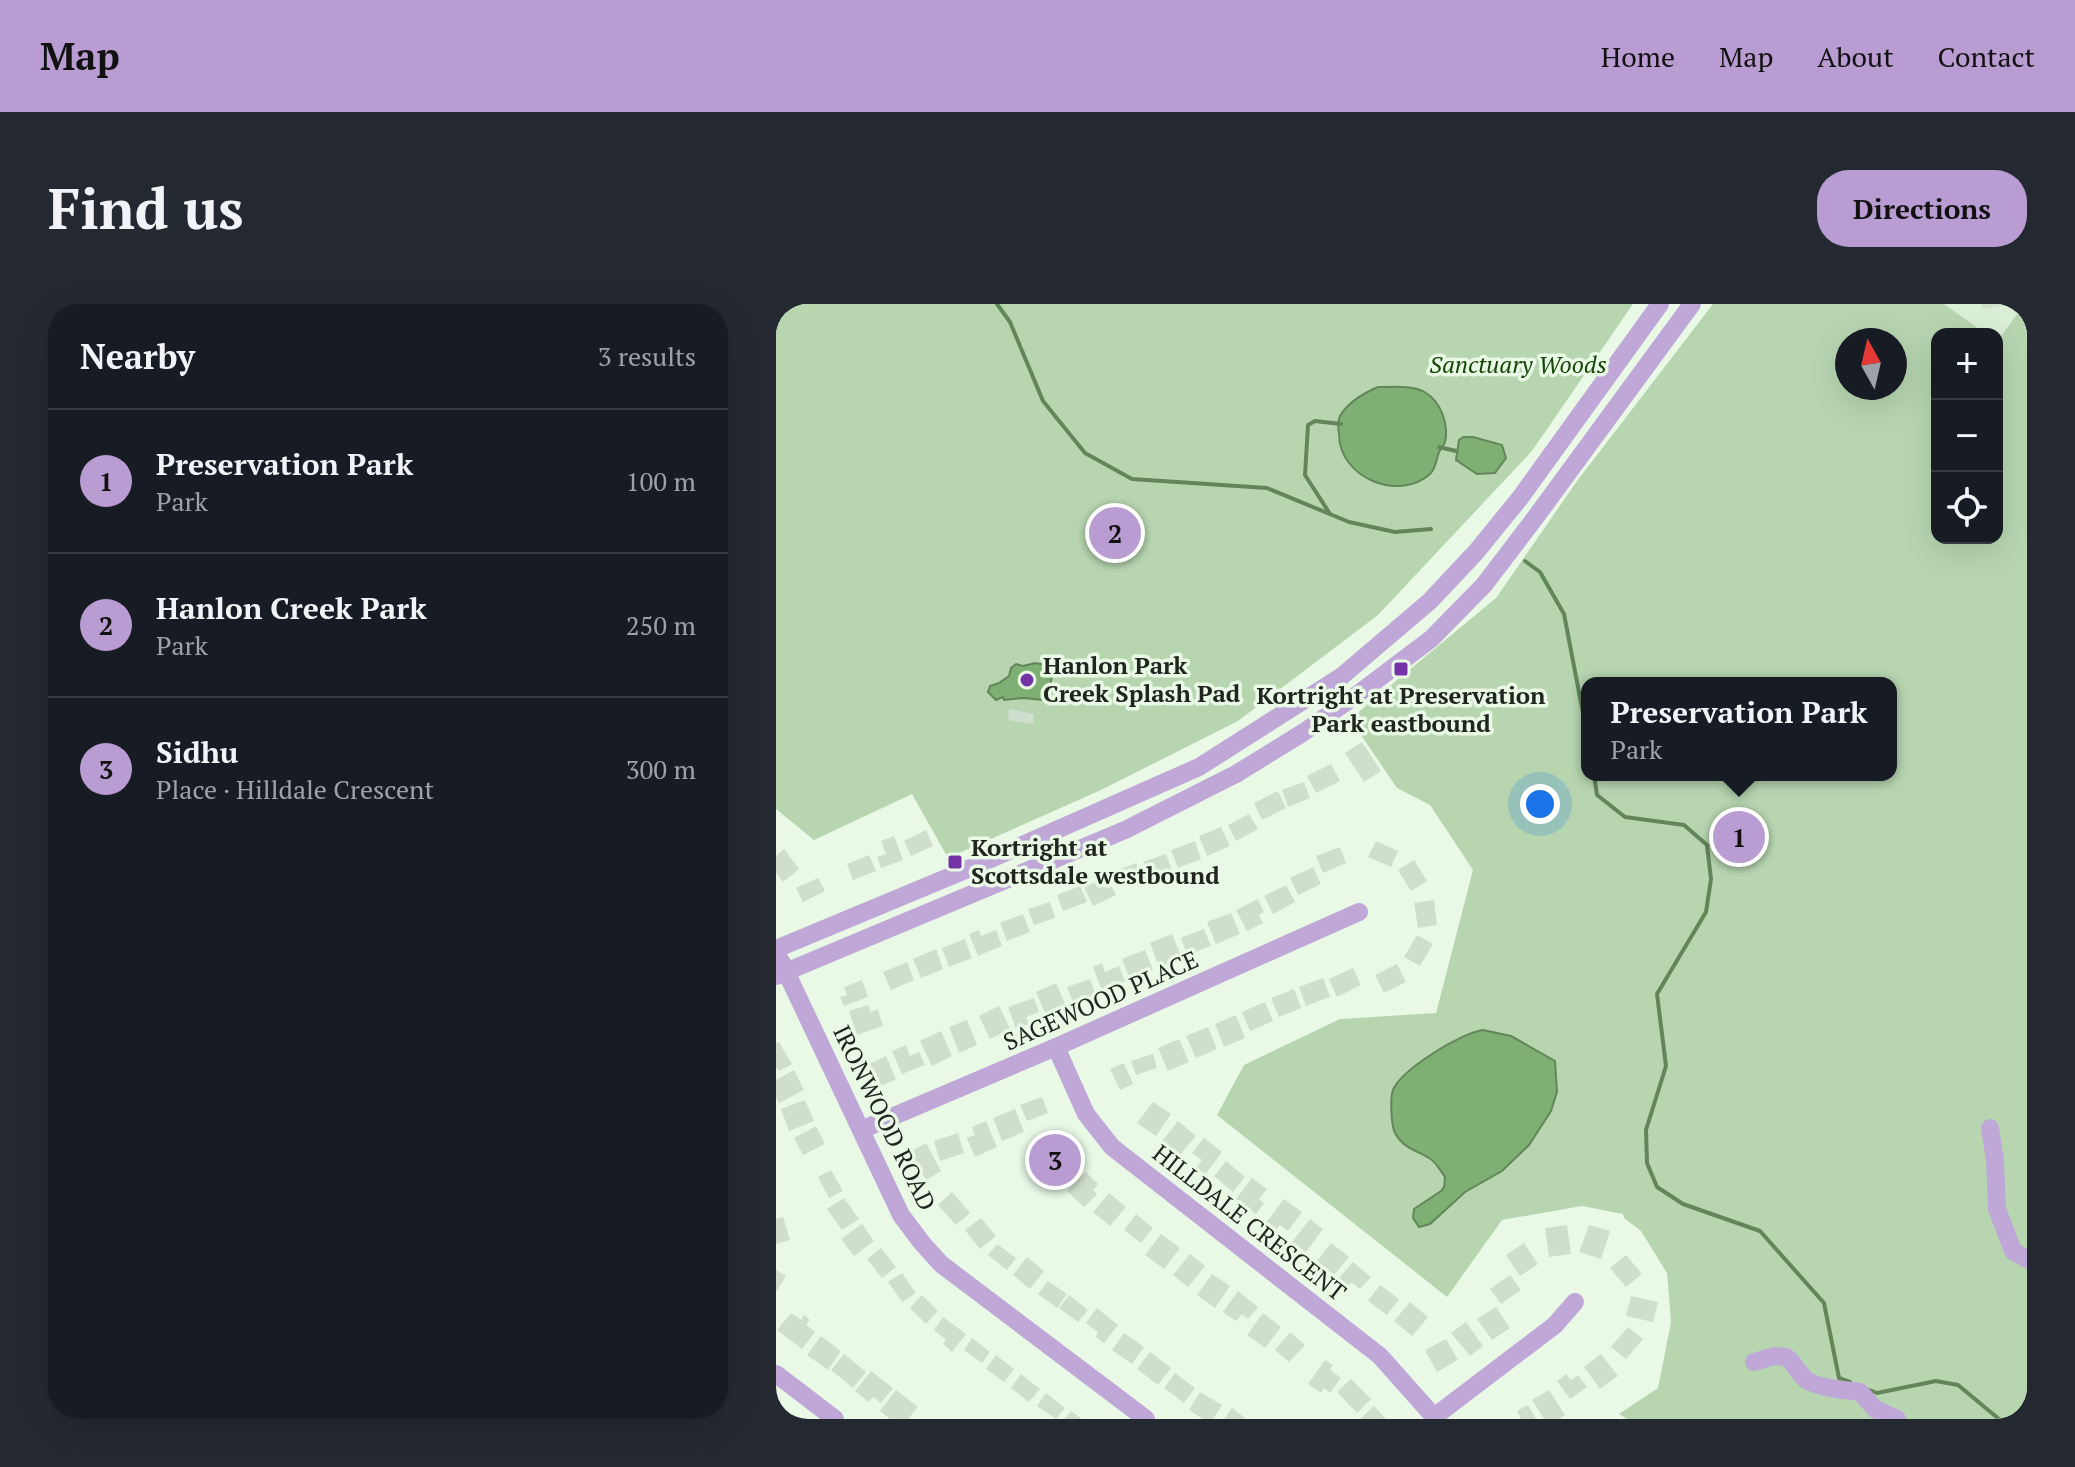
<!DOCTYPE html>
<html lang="en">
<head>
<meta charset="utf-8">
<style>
	:root { --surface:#171b24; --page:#242831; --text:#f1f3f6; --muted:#9ea1a6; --line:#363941; --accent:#b99cd2 }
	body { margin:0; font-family:"PT Serif",serif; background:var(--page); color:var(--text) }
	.controls { position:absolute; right:24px; top:24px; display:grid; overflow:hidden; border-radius:16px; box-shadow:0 8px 32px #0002 }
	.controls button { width:72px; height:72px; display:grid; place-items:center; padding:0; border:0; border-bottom:2px solid var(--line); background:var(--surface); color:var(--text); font:40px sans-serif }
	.compass { position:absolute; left:1059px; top:24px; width:72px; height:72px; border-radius:50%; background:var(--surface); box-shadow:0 8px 32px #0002; rotate:352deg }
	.you { position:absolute; left:764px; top:500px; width:28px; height:28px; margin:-20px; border:6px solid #fff; border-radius:50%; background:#1a73e8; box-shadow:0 0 0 12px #1a73e833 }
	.badge { display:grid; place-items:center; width:52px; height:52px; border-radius:50%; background:var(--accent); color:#111; font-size:26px; font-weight:700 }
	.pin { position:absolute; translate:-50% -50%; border:4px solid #fff; box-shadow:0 2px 8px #0006 }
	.popup { position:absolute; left:805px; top:373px; width:316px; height:104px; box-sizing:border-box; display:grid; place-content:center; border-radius:16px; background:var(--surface); filter:drop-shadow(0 2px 6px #0005); font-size:26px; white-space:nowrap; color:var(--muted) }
	.popup b { font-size:30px; color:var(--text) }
	.popup::after { content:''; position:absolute; left:50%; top:100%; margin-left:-16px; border:16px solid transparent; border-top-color:var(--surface) }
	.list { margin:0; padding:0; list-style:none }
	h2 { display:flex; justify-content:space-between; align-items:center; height:104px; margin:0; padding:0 32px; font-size:34px }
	h2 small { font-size:26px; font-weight:400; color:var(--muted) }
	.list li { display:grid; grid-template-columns:52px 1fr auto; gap:24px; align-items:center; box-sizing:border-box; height:144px; padding:0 32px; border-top:2px solid var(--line) }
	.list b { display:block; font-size:30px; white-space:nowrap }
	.list p { margin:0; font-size:26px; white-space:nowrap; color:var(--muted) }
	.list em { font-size:26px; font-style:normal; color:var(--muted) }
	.icon { flex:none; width:44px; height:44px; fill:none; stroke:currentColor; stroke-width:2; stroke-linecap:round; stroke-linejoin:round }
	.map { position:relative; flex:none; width:1251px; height:1115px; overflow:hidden; border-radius:32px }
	header { display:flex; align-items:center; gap:48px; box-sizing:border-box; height:112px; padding:0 40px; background:var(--accent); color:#111 }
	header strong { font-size:38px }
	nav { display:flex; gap:44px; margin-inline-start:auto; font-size:28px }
	.intro { display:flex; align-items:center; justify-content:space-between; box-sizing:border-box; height:192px; padding:0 48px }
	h1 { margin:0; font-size:56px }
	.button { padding:20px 36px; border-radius:32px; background:var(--accent); color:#111; font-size:28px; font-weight:700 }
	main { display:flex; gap:48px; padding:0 48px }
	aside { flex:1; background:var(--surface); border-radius:32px; box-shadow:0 8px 32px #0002 }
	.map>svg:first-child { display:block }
</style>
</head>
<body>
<header>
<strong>Map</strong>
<nav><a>Home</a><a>Map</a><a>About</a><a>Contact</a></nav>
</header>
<div class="intro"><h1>Find us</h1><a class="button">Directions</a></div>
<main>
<aside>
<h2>Nearby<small>3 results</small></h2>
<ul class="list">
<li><span class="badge">1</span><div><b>Preservation Park</b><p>Park</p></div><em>100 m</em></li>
<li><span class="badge">2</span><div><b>Hanlon Creek Park</b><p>Park</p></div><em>250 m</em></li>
<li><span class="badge">3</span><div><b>Sidhu</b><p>Place · Hilldale Crescent</p></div><em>300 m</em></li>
</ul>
</aside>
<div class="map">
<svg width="1251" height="1115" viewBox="0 0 1251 1115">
	<rect width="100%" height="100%" fill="#e9f9e6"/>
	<path fill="#dbefd6" d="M1168,0h80l-27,38v-8h-11z"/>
	<g fill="#b7d6b0" fill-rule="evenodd">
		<path d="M0,0h857l-101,147 -154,164 -140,106 -137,69 -153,68 -36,-64 -98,46 -38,-31z"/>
		<path d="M937,0h231l42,30h-49v204h60v-196l27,-38h3v1115h-400l-8,-5 39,-26 13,-66 -4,-49 -26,-42 -17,-13 -1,-4 -41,-8 -80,14 -55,77 -230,-182 27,-50 96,-46 96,-6 37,-143 -43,-65 -33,-17 -47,-69 146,-121 81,-117zM1071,36h48v48h-48zM811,379h304v92h-304z"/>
	</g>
	<g fill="#7eaf73" stroke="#62865a" stroke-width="2">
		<path d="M602,83c14,0 36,-2 48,6 15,9 23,32 19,49 -1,3 -4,7 -6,10 -3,8 -3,16 -9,22 -31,28 -91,4 -91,-40 -1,-5 -1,-13 1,-18 8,-14 24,-23 38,-29z"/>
		<path d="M687,133h10l29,8 4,13 -11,15 -18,1 -21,-14 3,-20z"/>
		<path d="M259,359l11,2 6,5c1,9 -3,15 -3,24l-6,6 -19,-2 -20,2 -1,-3 -7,3 -8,-8 2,-6 9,-3 10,-7 2,-8 5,-4 7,2z"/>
		<path d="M707,726l28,6 44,25 2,31 -6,19 -22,34 -27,26 -37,21 -35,32 -11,3 -6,-9 1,-9 27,-18 3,-4 1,-10c-5,-7 -9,-15 -16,-19 -13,-8 -25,-9 -34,-25 -4,-8 -5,-35 -2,-43 9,-21 68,-57 90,-60z"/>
	</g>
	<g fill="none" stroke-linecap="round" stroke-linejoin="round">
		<g stroke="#62865a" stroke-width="4">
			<path d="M221,0l13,18 33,79 42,52 47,26 135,9 82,34 46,10 36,-3"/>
			<path d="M663,143l17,4"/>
			<path d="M554,210l-25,-39 3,-50 7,-4 26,3"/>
			<path d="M749,257l15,11 24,42 23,120"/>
			<path d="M818,471l3,20 28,22 59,8 23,20 4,34 -5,33 -49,82 9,72 -20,64 1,33 10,24 26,17 77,27 64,72 15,75 11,4"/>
			<path d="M1093,1086l8,3 59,-12 22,4 41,34"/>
		</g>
	</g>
	<g fill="#d0dfcd">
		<path d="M1206,0h19v2l-19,3z"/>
		<path d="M233,405l25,5 -1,10 -25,-4z"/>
		<path d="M586,438l19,29 -17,11 -19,-29z"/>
		<path d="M555,460l9,17 -24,12 -9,-17z"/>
		<path d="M528,478l6,16 -22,9 -6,-17z"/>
		<path d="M502,487l8,17 -24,12 -8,-17z"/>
		<path d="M473,510l9,15 -22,12 -8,-16z"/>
		<path d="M445,523l9,19 -23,10 -8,-20z"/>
		<path d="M150,526l7,16 -22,10 -7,-15z"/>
		<path d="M118,532l9,24 -22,8 -4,-11 9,-3 -5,-13z"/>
		<path d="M419,537l6,18 -23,9 -7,-18z"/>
		<path d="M600,537l22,10 -7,16 -23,-10z"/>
		<path d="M564,543l6,16 -23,10 -7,-17z"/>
		<path d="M8,545l15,20 -16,13 -7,-9v-17z"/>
		<path d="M390,550l6,17 -23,8 -6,-17z"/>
		<path d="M93,551l7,16 -23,9 -6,-16z"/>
		<path d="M638,556l13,21 -16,10 -13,-21z"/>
		<path d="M360,559l6,16 -23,8 -6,-15z"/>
		<path d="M537,563l8,17 -23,11 -8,-17z"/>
		<path d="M331,573l9,18 -23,11 -9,-19z"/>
		<path d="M42,574l7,13 -22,11 -7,-14z"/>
		<path d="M510,581l9,17 -22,12 -9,-18z"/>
		<path d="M304,582l7,16 -24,9 -6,-16z"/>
		<path d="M482,595l6,13 -5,3 4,8 -16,8 -11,-21z"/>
		<path d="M658,596l3,25 -19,3 -4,-25z"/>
		<path d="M274,598l5,16 -21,7 -6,-16z"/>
		<path d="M455,609l9,21 -24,10 -9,-22z"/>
		<path d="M247,610l7,18 -23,9 -7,-18z"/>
		<path d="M428,625l7,17 -24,9 -6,-17z"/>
		<path d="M203,626l2,6 15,-6 6,16 -24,10 -9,-22z"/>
		<path d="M396,630l10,24 -23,9 -9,-24z"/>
		<path d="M641,631l16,9 -13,22 -16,-9z"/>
		<path d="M189,635l7,19 -23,9 -7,-19z"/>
		<path d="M160,645l7,20 -22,9 -8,-19z"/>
		<path d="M369,646l8,20 -23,9 -8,-20z"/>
		<path d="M131,658l7,18 -23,10 -8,-18z"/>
		<path d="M326,659l3,9 14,-6 6,16 -23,9 -9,-24z"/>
		<path d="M621,660l9,18 -22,11 -9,-18z"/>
		<path d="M577,664l8,17 -24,12 -8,-18z"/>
		<path d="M547,674l7,19 -24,9 -7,-19z"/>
		<path d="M314,675l6,16 -22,9 -7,-17z"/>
		<path d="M86,676l6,17 -24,9 -4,-9 7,-2 -3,-8z"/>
		<path d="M280,679l10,23 -20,9 -10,-23z"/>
		<path d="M518,685l7,19 -22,9 -8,-19z"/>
		<path d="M258,694l5,14 -13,5 3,7 -13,5 -8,-22z"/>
		<path d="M489,698l8,19 -23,10 -8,-19z"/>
		<path d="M92,701l3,7 7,-3 5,17 -26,9 -8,-24z"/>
		<path d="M223,702l11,23 -20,10 -11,-23z"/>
		<path d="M460,711l9,23 -21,9 -9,-23z"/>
		<path d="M191,716l10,25 -18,8 -10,-26z"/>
		<path d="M432,723l9,22 -21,9 -10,-22z"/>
		<path d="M165,727l11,25 -20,10 -12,-25z"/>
		<path d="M403,735l10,23 -21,9 -10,-23z"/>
		<path d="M3,738l13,22 -13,7 -3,-4v-24z"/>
		<path d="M130,741l4,11 9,-4 6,13 -23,9 -10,-23z"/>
		<path d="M377,750l4,14 -21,7 -5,-14z"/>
		<path d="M110,752l10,23 -17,8 -10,-23z"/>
		<path d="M348,759l9,21 -13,6 -10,-21z"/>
		<path d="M18,766l10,20 -25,13 -3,-6v-17z"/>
		<path d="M266,793l6,16 -21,8 -7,-16z"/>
		<path d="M29,796l9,21 -25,10 -8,-22z"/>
		<path d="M377,798l18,12 -15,22 -19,-13z"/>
		<path d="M239,805l9,23 -22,9 -9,-23z"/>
		<path d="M210,817l11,26 -22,10 -8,-19 8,-3 -3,-8z"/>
		<path d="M402,817l18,15 -16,19 -18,-14z"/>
		<path d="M40,822l9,18 -22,11 -9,-17z"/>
		<path d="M182,829l6,20 -24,8 -6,-20z"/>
		<path d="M428,834l18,14 -17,23 -9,-7 6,-8 -10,-7z"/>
		<path d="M150,839l15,28 -15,9 -16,-28z"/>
		<path d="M286,840l6,8 -2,2 5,7h2l4,5 -11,8 -4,-4 -10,6 -12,-17z"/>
		<path d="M450,857l19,16 -12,15 -19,-16z"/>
		<path d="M55,866l12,21 -14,7 -11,-21z"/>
		<path d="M310,868l12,12 -5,6 4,4 -13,13 -17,-16z"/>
		<path d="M476,874l15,11 -8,10 5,4 -8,11 -20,-15z"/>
		<path d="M176,888l18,21 -14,12 -18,-20z"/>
		<path d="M333,889l17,14 -16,19 -17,-14z"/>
		<path d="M68,894l15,21 -17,11 -15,-21z"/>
		<path d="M508,895l18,13 -14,19 -8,-6 -5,6 -10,-7z"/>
		<path d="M360,910l17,14 -12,15 -17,-13z"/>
		<path d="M7,913l7,23 -14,4v-25z"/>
		<path d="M205,914l15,18 -16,13 -15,-19z"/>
		<path d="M534,915l13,10 -17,23 -14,-10z"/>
		<path d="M86,920l12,17 -20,15 -13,-17z"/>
		<path d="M791,921l4,29 -22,3 -4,-29z"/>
		<path d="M813,921l21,6 -9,28 -22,-7z"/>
		<path d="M385,930l19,14 -16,21 -19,-14z"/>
		<path d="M555,939l18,14 -15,18 -18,-13z"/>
		<path d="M748,939l14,21 -18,12 -14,-21z"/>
		<path d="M221,940l19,14 -9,12 -19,-15z"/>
		<path d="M105,944l15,19 -14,11 -15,-19z"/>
		<path d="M414,950l15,12 -17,21 -15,-12z"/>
		<path d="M850,951l16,19 -16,13 -16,-19z"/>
		<path d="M251,953l17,14 -14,18 -17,-14z"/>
		<path d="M577,958l18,15 -11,12 -9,-7 -3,5 -10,-8z"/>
		<path d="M0,966l10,6 -10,16z"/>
		<path d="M126,969l14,20 -14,9 -14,-20z"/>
		<path d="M436,970l18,12 -15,22 -18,-13z"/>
		<path d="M734,971l11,15 -20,14 -11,-15z"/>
		<path d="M272,977l19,13 -10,14 -19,-14z"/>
		<path d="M604,981l19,14 -12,16 -19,-14z"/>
		<path d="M462,987l20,16 -10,12 -6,-5 -6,7 -13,-9z"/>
		<path d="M146,991l16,16 -12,13 -16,-16z"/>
		<path d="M293,991l19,15 -10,12 -19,-14z"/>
		<path d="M855,992l27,6 -5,20 -27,-6z"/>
		<path d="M634,998l18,15 -16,19 -18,-15z"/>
		<path d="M720,1003l14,21 -18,12 -15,-21z"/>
		<path d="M321,1004l21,17 -14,18 -8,-6 2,-5 -12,-9z"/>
		<path d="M15,1009l10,7 3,-5 6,5 -4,5 9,7 -13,17 -25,-19z"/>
		<path d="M487,1009l18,14 -16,21 -18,-13z"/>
		<path d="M167,1013l23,17 -14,18 -9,-8 3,-4 -12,-10z"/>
		<path d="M690,1018l17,24 -13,10 -19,-23z"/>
		<path d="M852,1023l15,12 -17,20 -15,-12z"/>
		<path d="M514,1028l15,13 -16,17 -14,-12z"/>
		<path d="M348,1029l20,14 -12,17 -20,-14z"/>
		<path d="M45,1032l20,15 -13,19 -21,-15z"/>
		<path d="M196,1034l18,14 -8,11 -18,-13z"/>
		<path d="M670,1035l12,21 -21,12 -12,-22z"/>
		<path d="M374,1048l21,16 -13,17 -21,-16z"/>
		<path d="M68,1050l22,18 -13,16 -22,-18z"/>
		<path d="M825,1050l17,22 -18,13 -16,-22z"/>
		<path d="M220,1051l18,14 -10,13 -18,-13z"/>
		<path d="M549,1056l8,5 -3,5 11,8 -11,15 -6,-5 -3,5 -13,-9z"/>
		<path d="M95,1067l22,17 -12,15 -8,-6 -4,5 -14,-11z"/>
		<path d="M399,1069l20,15 -11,15 -20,-15z"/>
		<path d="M245,1070l19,15 -11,13 -18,-14z"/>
		<path d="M790,1070l5,6 7,-5 9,12 -17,12 -13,-18z"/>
		<path d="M575,1075l20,20 -14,14 -20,-21z"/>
		<path d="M120,1086l22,17 -10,12h-18l-10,-8z"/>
		<path d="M773,1086l16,25 -6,4h-15l-12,-19z"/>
		<path d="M424,1088l22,13 -9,14h-10l-14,-9z"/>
		<path d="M270,1089l19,15 -9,11 -19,-13z"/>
		<path d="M752,1101l8,14h-15l-4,-8z"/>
		<path d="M598,1102l12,13h-26z"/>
		<path d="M456,1104l14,11h-22z"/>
		<path d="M295,1107l11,8h-18z"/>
	</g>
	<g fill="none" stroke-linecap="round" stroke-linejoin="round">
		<g stroke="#bfa8d8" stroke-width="18">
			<path d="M0,645l192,-80 231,-102 143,-91 88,-75 46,-49 44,-54 140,-194"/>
			<path d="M5,657l120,254 21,28 19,21 205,155"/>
			<path d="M0,672l349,-146 111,-56 68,-42 58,-41 69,-52 53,-54 51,-67 157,-214"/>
			<path d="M280,743l30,67 26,33 268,209 56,63"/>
			<path d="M1214,824l5,33 2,48 16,42 14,8"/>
			<path d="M85,826l195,-83 303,-135"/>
			<path d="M978,1058l20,-6 12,1c8,6 11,13 17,20 8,10 44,14 57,15l15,17 22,10"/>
			<path d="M0,1070l59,45"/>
			<path d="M658,1113l121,-92 20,-23"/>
		</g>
	</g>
	<g fill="#7532a6" stroke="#e9f9e6" stroke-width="3">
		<rect x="617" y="357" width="16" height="16" rx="4"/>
		<circle cx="251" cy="376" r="8"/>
		<rect x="171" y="550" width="16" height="16" rx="4"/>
	</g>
	<g text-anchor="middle" stroke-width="7" stroke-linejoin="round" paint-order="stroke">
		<g font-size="24" font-style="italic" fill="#164608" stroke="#e9f9e6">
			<text x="742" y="69">Sanctuary Woods</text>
		</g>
		<g font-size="24" font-weight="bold" fill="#20261f" stroke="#e9f9e6" text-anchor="start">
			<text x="267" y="370">Hanlon Park<tspan x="267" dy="28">Creek Splash Pad</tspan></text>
			<text x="625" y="400" text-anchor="middle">Kortright at Preservation<tspan x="625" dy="28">Park eastbound</tspan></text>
			<text x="195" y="552">Kortright at<tspan x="195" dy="28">Scottsdale westbound</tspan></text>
		</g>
		<g font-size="24" fill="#20261f" stroke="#e9f9e6">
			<text transform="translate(325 697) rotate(-24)" y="8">SAGEWOOD PLACE</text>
			<text transform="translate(108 814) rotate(64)" y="8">IRONWOOD ROAD</text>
			<text transform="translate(473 919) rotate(38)" y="8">HILLDALE CRESCENT</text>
		</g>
	</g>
</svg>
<div class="controls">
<button>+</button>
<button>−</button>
<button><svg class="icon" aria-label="locate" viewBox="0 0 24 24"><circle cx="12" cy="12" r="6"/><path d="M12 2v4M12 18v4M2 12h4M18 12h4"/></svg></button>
</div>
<svg class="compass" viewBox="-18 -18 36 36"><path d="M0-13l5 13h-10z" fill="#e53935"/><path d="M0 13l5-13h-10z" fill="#9ea1a6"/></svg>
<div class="you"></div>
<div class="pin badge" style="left:963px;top:533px">1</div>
<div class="popup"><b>Preservation Park</b>Park</div>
<div class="pin badge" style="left:339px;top:229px">2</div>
<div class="pin badge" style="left:279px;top:856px">3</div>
</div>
</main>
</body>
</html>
